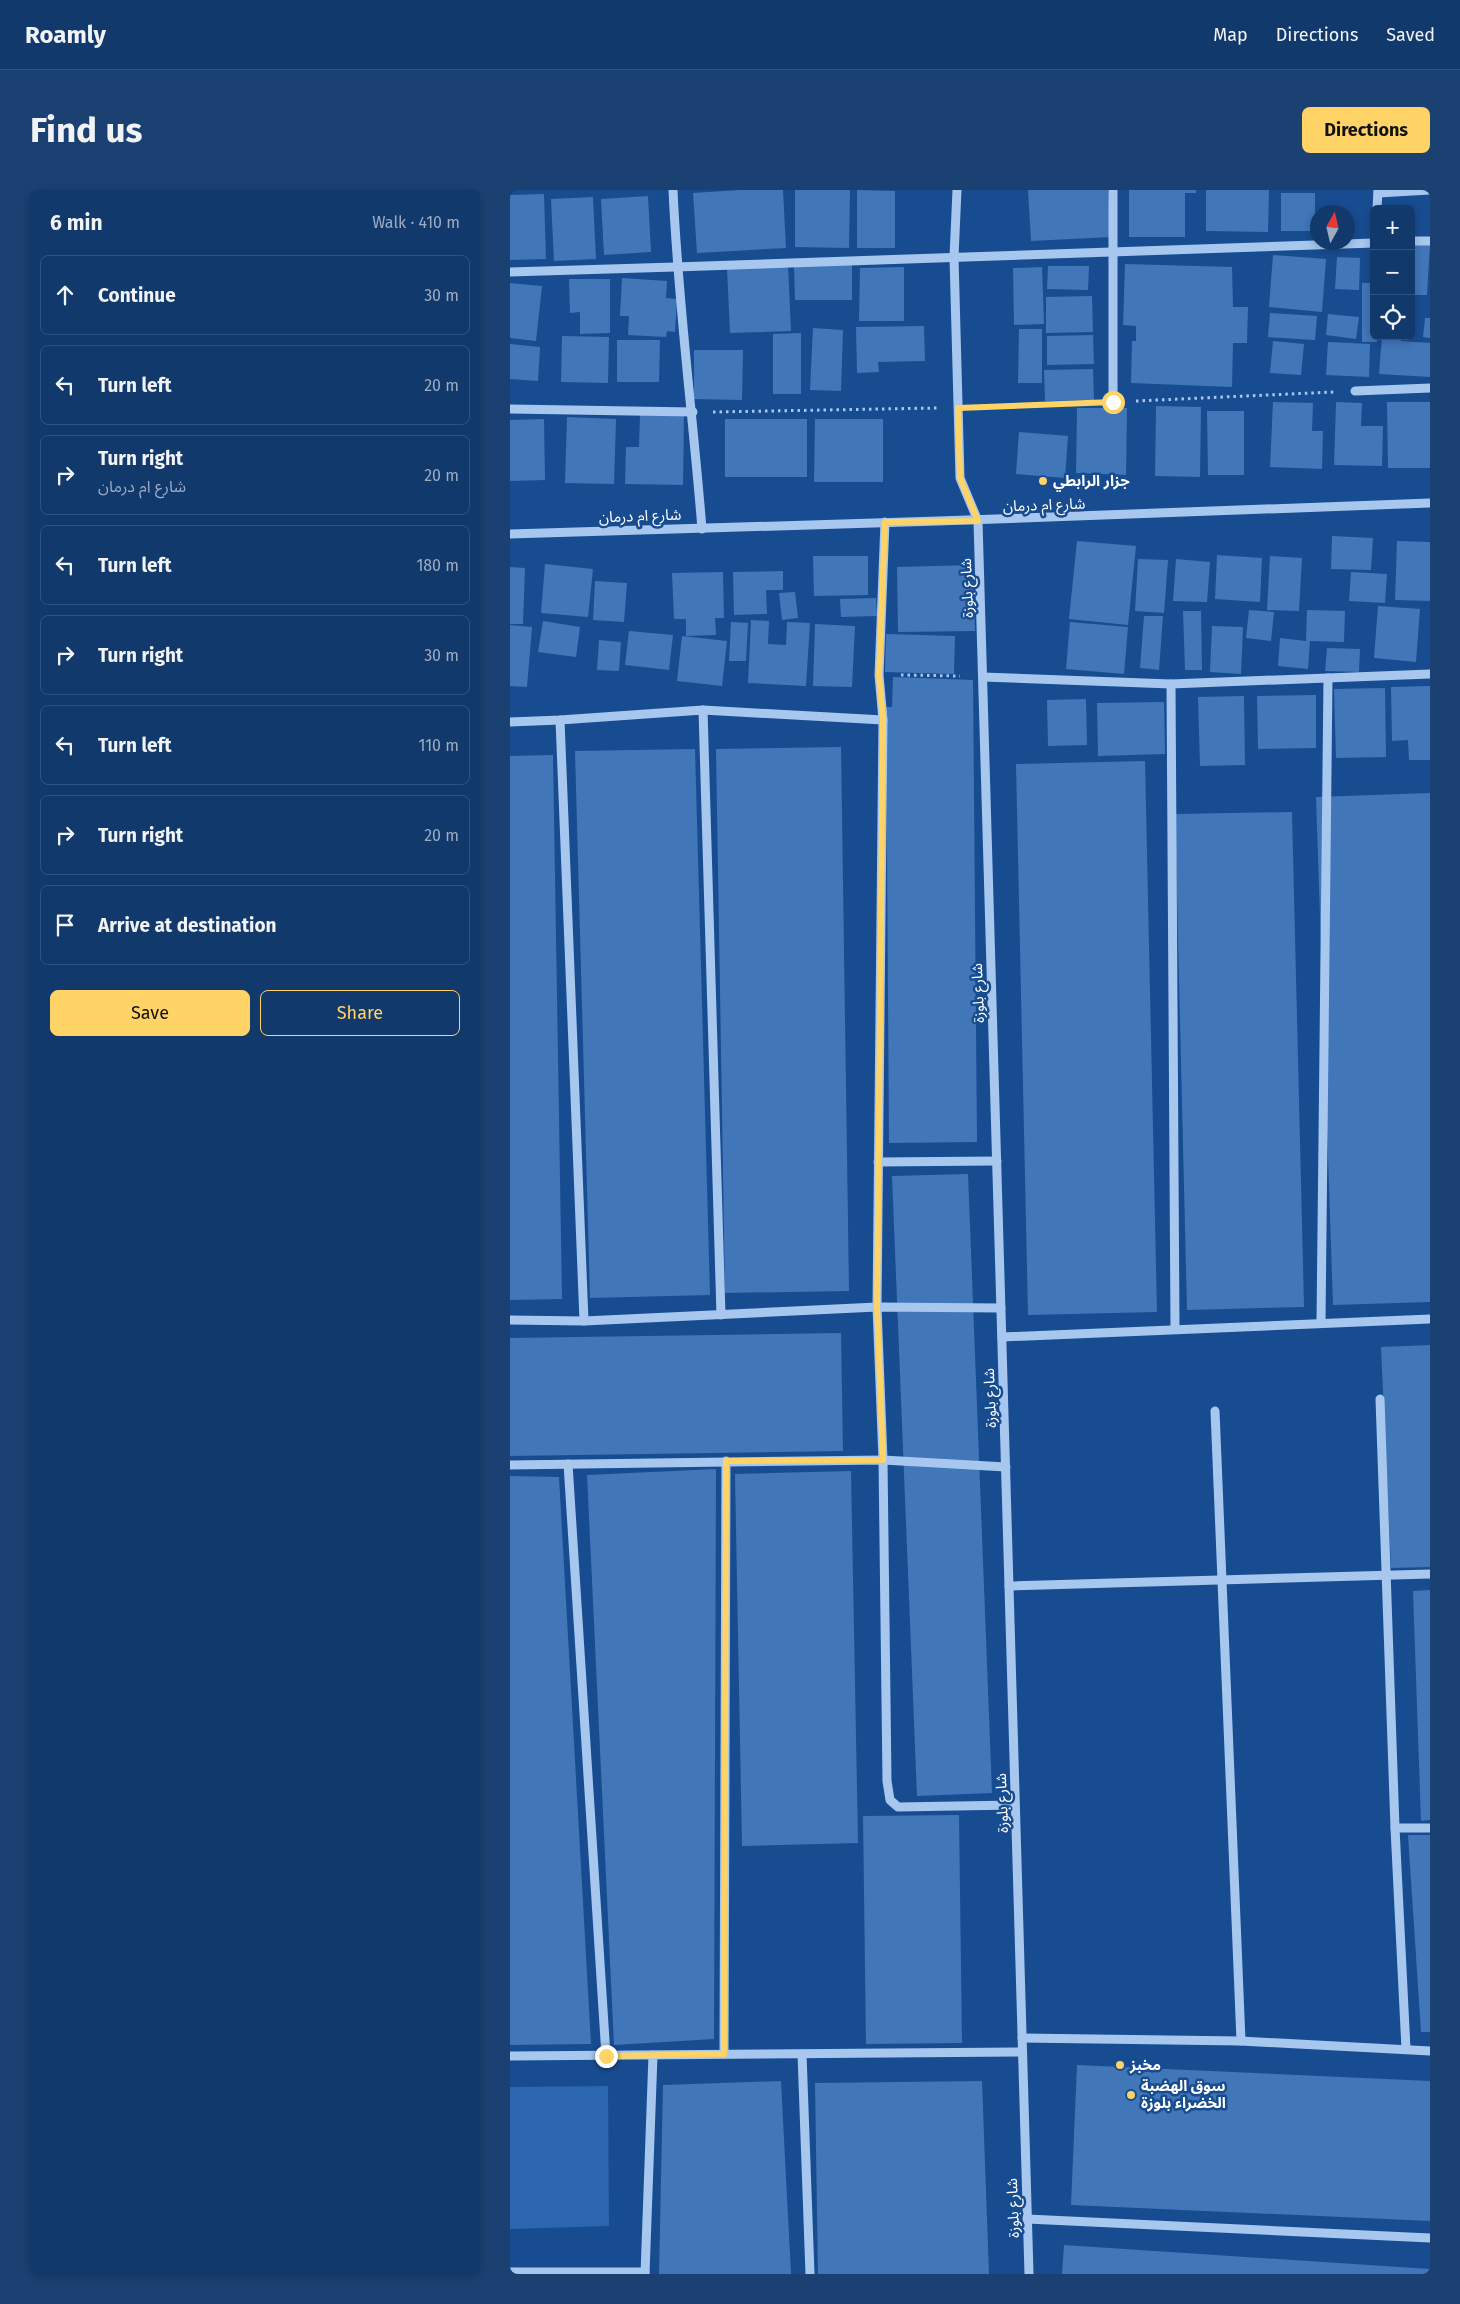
<!DOCTYPE html>
<html lang="en">
<head>
<meta charset="utf-8">
<style>
	:root { --surface:#12396c; --page:#1b4072; --text:#f1f3f6; --muted:#9cacc2; --line:#31537f; --accent:#ffd365 }
	body { margin:0; font-family:"Fira Sans","Noto Sans Arabic",sans-serif; background:var(--page); color:var(--text) }
	.controls { position:absolute; right:15px; top:15px; display:grid; overflow:hidden; border-radius:8px; box-shadow:0 2px 8px #0003 }
	.controls button { width:45px; height:45px; display:grid; place-items:center; padding:0; border:0; border-bottom:1px solid var(--line); background:var(--surface); color:var(--text); font:25px sans-serif }
	.compass { position:absolute; left:800px; top:15px; width:45px; height:45px; border-radius:50%; background:var(--surface); box-shadow:0 2px 8px #0003; rotate:8deg }
	.stop { position:absolute; width:15px; height:15px; margin:-11px; border:4px solid #ffd365; border-radius:50%; background:#fff }
	.stop.end { background:#ffd365; border-color:#fff; box-shadow:0 1px 5px #0008 }
	.list { margin:0; padding:0; list-style:none }
	h2 { display:flex; justify-content:space-between; align-items:center; height:65px; margin:0; padding:0 20px; font-size:21px }
	h2 small { font-size:16px; font-weight:400; color:var(--muted) }
	.list li { display:grid; grid-template-columns:32px 1fr auto; gap:15px; align-items:center; box-sizing:border-box; height:80px; margin:0 10px 10px; padding:0 10px; border:1px solid var(--line); border-radius:8px }
	.list b { display:block; font-size:19px; white-space:nowrap }
	.list p { margin:0; font-size:16px; white-space:nowrap; color:var(--muted) }
	.list em { font-size:16px; font-style:normal; color:var(--muted) }
	.actions { display:flex; gap:10px; padding:15px 20px }
	.actions a { flex:1; padding:11px 0; border:1px solid var(--accent); border-radius:8px; text-align:center; font-size:18px; color:var(--accent) }
	.actions .main { background:var(--accent); color:#111 }
	.icon { flex:none; width:28px; height:28px; fill:none; stroke:currentColor; stroke-width:2; stroke-linecap:round; stroke-linejoin:round }
	.map { position:relative; flex:none; width:920px; height:2084px; overflow:hidden; border-radius:8px }
	header { display:flex; align-items:center; gap:30px; box-sizing:border-box; height:70px; padding:0 25px; background:var(--surface); border-bottom:1px solid var(--line) }
	header strong { font-size:24px }
	nav { display:flex; gap:28px; margin-inline-start:auto; font-size:18px }
	.intro { display:flex; align-items:center; justify-content:space-between; box-sizing:border-box; height:120px; padding:0 30px }
	h1 { margin:0; font-size:35px }
	.button { padding:12px 22px; border-radius:8px; background:var(--accent); color:#111; font-size:18px; font-weight:700 }
	main { display:flex; gap:30px; padding:0 30px }
	aside { flex:1; background:var(--surface); border-radius:8px; box-shadow:0 2px 8px #0003 }
	.map>svg:first-child { display:block }
</style>
</head>
<body>
<header>
<strong>Roamly</strong>
<nav><a>Map</a><a>Directions</a><a>Saved</a></nav>
</header>
<div class="intro"><h1>Find us</h1><a class="button">Directions</a></div>
<main>
<aside>
<h2>6 min<small>Walk · 410 m</small></h2>
<ul class="list">
<li><svg class="icon" aria-label="ahead" viewBox="0 0 24 24"><path d="M12 20V5M6 11l6-6 6 6"/></svg><div><b>Continue</b></div><em>30 m</em></li>
<li><svg class="icon" aria-label="left" viewBox="0 0 24 24"><path d="M17 20v-9H6M10 6l-5 5 5 5"/></svg><div><b>Turn left</b></div><em>20 m</em></li>
<li><svg class="icon" aria-label="right" viewBox="0 0 24 24"><path d="M7 20v-9h11M14 6l5 5-5 5"/></svg><div><b>Turn right</b><p>شارع ام درمان</p></div><em>20 m</em></li>
<li><svg class="icon" aria-label="left" viewBox="0 0 24 24"><path d="M17 20v-9H6M10 6l-5 5 5 5"/></svg><div><b>Turn left</b></div><em>180 m</em></li>
<li><svg class="icon" aria-label="right" viewBox="0 0 24 24"><path d="M7 20v-9h11M14 6l5 5-5 5"/></svg><div><b>Turn right</b></div><em>30 m</em></li>
<li><svg class="icon" aria-label="left" viewBox="0 0 24 24"><path d="M17 20v-9H6M10 6l-5 5 5 5"/></svg><div><b>Turn left</b></div><em>110 m</em></li>
<li><svg class="icon" aria-label="right" viewBox="0 0 24 24"><path d="M7 20v-9h11M14 6l5 5-5 5"/></svg><div><b>Turn right</b></div><em>20 m</em></li>
<li><svg class="icon" aria-label="arrive" viewBox="0 0 24 24"><path d="M6 21V4h12l-3 4 3 4H6"/></svg><div><b>Arrive at destination</b></div></li>
</ul>
<div class="actions"><a class="main">Save</a><a>Share</a></div>
</aside>
<div class="map">
<svg width="920" height="2084" viewBox="0 0 920 2084">
	<rect width="100%" height="100%" fill="#184c90"/>
	<path fill="#2b66af" d="M98,1896l1,140 -99,3v-142z"/>
	<g fill="#4176b9">
		<path d="M229,0h44l3,58 -89,5 -4,-60z"/>
		<path d="M285,0h55l-1,58 -54,-1z"/>
		<path d="M347,0l38,1v57h-38z"/>
		<path d="M518,0h80l3,47 -80,4z"/>
		<path d="M619,0h67v3h-11v44h-56z"/>
		<path d="M696,0h63l-1,42 -62,-1z"/>
		<rect x="771" y="3" width="34" height="38"/>
		<path d="M34,4l2,65 -36,1v-65z"/>
		<path d="M138,6l3,56 -47,3 -3,-56z"/>
		<path d="M83,7l3,62 -42,2 -3,-62z"/>
		<path d="M901,54h19l-3,51h-16z"/>
		<path d="M763,65l53,4 -4,53 -53,-5z"/>
		<path d="M827,67l23,1 -1,32 -24,-1z"/>
		<path d="M615,74l107,3 1,40h15l-1,36h-14l-1,44 -101,-4 1,-42h4v-15l-13,-1z"/>
		<path d="M278,75l3,66 -61,2 -3,-65z"/>
		<path d="M342,75v35h-57l-1,-34z"/>
		<path d="M538,76h41l-1,24 -41,-1z"/>
		<path d="M394,77v54h-45l1,-53z"/>
		<path d="M532,77l2,57 -30,1 -1,-57z"/>
		<path d="M112,88l45,3 -1,17 11,1 -2,33 -8,-1 -1,6 -38,-2 1,-19h-9z"/>
		<path d="M59,89h41v54l-30,1v-22l-10,1z"/>
		<path d="M0,93l32,3 -6,55 -26,-3z"/>
		<path d="M852,93h12v53h3v6h-15z"/>
		<path d="M582,106l1,36 -47,1v-36z"/>
		<path d="M760,123l47,3 -2,24 -47,-3z"/>
		<path d="M818,124l31,3 -3,22 -30,-4z"/>
		<path d="M915,128h5v20l-7,-1z"/>
		<path d="M414,136l1,35 -47,1 1,10 -22,1 -1,-46z"/>
		<path d="M303,138l30,2 -2,61 -31,-1z"/>
		<path d="M509,139h23v54h-24z"/>
		<path d="M291,143v61h-28v-60z"/>
		<path d="M583,145l1,29 -47,1v-29z"/>
		<path d="M52,146l47,1 -1,46 -47,-1z"/>
		<path d="M872,146h20l-1,5 29,2v34l-51,-3z"/>
		<path d="M107,150h43l-1,42h-42z"/>
		<path d="M763,151l31,3 -3,31 -31,-2z"/>
		<path d="M818,152l42,2 -1,33 -43,-2z"/>
		<path d="M0,154l30,3 -2,34 -28,-2z"/>
		<path d="M184,160h49l-1,50 -48,-1z"/>
		<path d="M583,179l1,31 -49,1 -1,-31z"/>
		<path d="M763,212l40,1 -1,28h11l-1,38 -52,-2z"/>
		<path d="M826,212l26,1 -1,23h22l-1,40 -48,-1z"/>
		<path d="M877,212h43v66h-42z"/>
		<path d="M646,216l45,1 -1,70 -45,-1z"/>
		<path d="M567,218h50l-1,67 -50,-2z"/>
		<path d="M697,221h37v64h-36z"/>
		<path d="M130,225h44l-1,70 -58,-1 1,-37h13z"/>
		<path d="M57,227l49,2 -2,65 -49,-1z"/>
		<path d="M34,229l1,61 -35,1v-61z"/>
		<rect x="215" y="229" width="82" height="58"/>
		<path d="M305,229h68v63h-69z"/>
		<path d="M509,242l49,4 -3,42 -49,-4z"/>
		<path d="M822,346l41,2 -2,32 -40,-1z"/>
		<path d="M567,351l59,5 -8,79 -59,-6z"/>
		<path d="M887,351l33,1v59l-35,-1z"/>
		<path d="M707,365l45,3 -2,44 -45,-3z"/>
		<path d="M303,366h55v39l-54,1z"/>
		<path d="M760,366l32,2 -3,53 -32,-1z"/>
		<path d="M628,369l30,1 -4,53 -29,-2z"/>
		<path d="M666,369l34,3 -3,40 -34,-1z"/>
		<path d="M35,374l48,5 -5,48 -47,-4z"/>
		<path d="M463,375l2,66 -77,1 -1,-65z"/>
		<path d="M0,377l15,1 -2,56h-13z"/>
		<path d="M273,381v19h-17l1,24 -33,1 -1,-43z"/>
		<path d="M213,382l1,46h-9l1,17 -30,1v-17h-12l-2,-46z"/>
		<path d="M841,382l36,2 -2,29 -36,-2z"/>
		<path d="M85,391l32,2 -3,39 -31,-2z"/>
		<path d="M285,402l3,26 -16,2 -3,-27z"/>
		<path d="M366,408l1,18 -36,1 -1,-18z"/>
		<path d="M868,416l42,3 -4,53 -42,-4z"/>
		<path d="M739,420l25,2 -3,29 -25,-3z"/>
		<path d="M797,420l38,1 -1,31 -34,-1 -2,28 -30,-3 2,-28 26,3z"/>
		<path d="M673,421h18l1,59h-17z"/>
		<path d="M634,426h19l-4,54 -19,-2z"/>
		<path d="M241,430l18,1 -1,23 18,1 1,-23 23,1 -4,63 -58,-3z"/>
		<path d="M33,431l37,6 -4,30 -38,-5z"/>
		<path d="M221,432l17,1 -2,38h-17z"/>
		<path d="M560,432l58,5 -4,47 -58,-5z"/>
		<path d="M305,434l40,2 -3,61 -39,-1z"/>
		<path d="M0,435l22,2 -5,60 -17,-1z"/>
		<path d="M702,436l31,1 -2,47 -31,-2z"/>
		<path d="M119,441l44,4 -4,35 -44,-5z"/>
		<path d="M376,444l69,2 -1,38 -69,-2z"/>
		<path d="M172,446l45,5 -5,45 -45,-5z"/>
		<path d="M89,450l22,2 -2,29 -22,-1z"/>
		<path d="M817,458l33,1 -1,23 -34,-1z"/>
		<path d="M383,487l80,3 4,462 -88,1 -3,-436h6z"/>
		<path d="M920,496v74h-21l-1,-20 -16,1 -1,-54z"/>
		<path d="M875,498l1,69 -50,1 -2,-69z"/>
		<path d="M806,505v53l-58,1 -1,-53z"/>
		<path d="M734,506l1,69 -45,1 -2,-69z"/>
		<path d="M576,509l1,46 -39,1 -1,-46z"/>
		<path d="M654,512l1,52 -67,2 -1,-53z"/>
		<path d="M331,557l8,544 -124,2 -9,-544z"/>
		<path d="M185,559l15,546 -120,3 -15,-547z"/>
		<path d="M43,565l9,544 -52,1v-544z"/>
		<path d="M635,571l12,551 -129,3 -12,-551z"/>
		<path d="M920,603v509l-97,3 -17,-508z"/>
		<path d="M782,622l12,495 -117,3 -12,-496z"/>
		<path d="M458,984l24,619 -75,3 -25,-620z"/>
		<path d="M331,1143l2,118 -333,5v-118z"/>
		<path d="M920,1155v222l-39,1 -10,-221z"/>
		<path d="M206,1279l-2,570 -100,6 -27,-570z"/>
		<path d="M341,1281l7,372 -116,3 -7,-372z"/>
		<path d="M0,1286l49,1 32,567 -81,1z"/>
		<path d="M920,1400v230l-9,1 -8,-230z"/>
		<path d="M449,1625l3,228 -96,1 -3,-228z"/>
		<path d="M898,1645h22v197h-9z"/>
		<path d="M567,1875l353,16v140l-359,-16z"/>
		<path d="M271,1891l10,193h-132l4,-189z"/>
		<path d="M472,1891l7,193h-171l-3,-191z"/>
		<path d="M554,2055l366,24v5h-368z"/>
	</g>
	<g fill="none" stroke-linecap="round" stroke-linejoin="round">
		<g stroke="#a7c7ef" stroke-width="3" stroke-dasharray="2.5 4" stroke-linecap="butt">
			<path d="M626,211l198,-9"/>
			<path d="M471,217l111,-4"/>
			<path d="M203,222l224,-4"/>
			<path d="M391,485l59,1"/>
		</g>
		<g stroke="#a7c7ef" stroke-width="9">
			<path d="M163,0c5,113 20,226 29,339"/>
			<path d="M447,0l-3,67 6,221 18,43 51,1753"/>
			<path d="M868,3l52,-3"/>
			<path d="M867,19l1,-19"/>
			<path d="M901,51h19"/>
			<path d="M0,82c288,-9 576,-17 864,-29"/>
			<path d="M845,201l75,-3"/>
			<path d="M603,212v-212"/>
			<path d="M0,219l183,3"/>
			<path d="M375,332l-6,153 4,45 -6,587 6,153 4,321 3,19 8,7 117,-2"/>
			<path d="M0,344c307,-8 613,-19 920,-31"/>
			<path d="M473,487l188,7 259,-10"/>
			<path d="M661,494l4,644"/>
			<path d="M193,520l18,605"/>
			<path d="M50,530l24,601"/>
			<path d="M0,532l50,-2 143,-10 180,10"/>
			<path d="M368,972l119,-1"/>
			<path d="M0,1130l74,1 293,-14 124,1"/>
			<path d="M811,1132l7,-644"/>
			<path d="M492,1147l428,-18"/>
			<path d="M870,1209l15,429 11,221"/>
			<path d="M705,1221l26,630"/>
			<path d="M58,1274l38,592"/>
			<path d="M0,1275l373,-5 123,7"/>
			<path d="M499,1396l421,-12"/>
			<path d="M885,1638h35"/>
			<path d="M512,1848l219,3 189,10"/>
			<path d="M214,1864l2,-593"/>
			<path d="M292,1864l8,220"/>
			<path d="M0,1866l512,-4"/>
			<path d="M517,2029l403,19"/>
			<path d="M0,2082h135"/>
			<path d="M135,2084l8,-219"/>
		</g>
	</g>
	<g fill="none" stroke-linecap="round" stroke-linejoin="round">
		<path stroke="#ffd365" stroke-width="6" d="M96,1866l118,-2 2,-593 157,-1 -6,-153 6,-587 -4,-45 6,-153 93,-1 -18,-43 -2,-70 155,-6"/>
	</g>
	<g fill="#ffd365" stroke="#184c90" stroke-width="2">
		<circle cx="533" cy="291" r="5"/>
		<circle cx="610" cy="1875" r="5"/>
		<circle cx="621" cy="1905" r="5"/>
	</g>
	<g text-anchor="middle" stroke-width="5" stroke-linejoin="round" paint-order="stroke">
		<g font-size="15" font-weight="bold" fill="#fff" stroke="#184c90" text-anchor="start">
			<text x="543" y="296">جزار الرابطي</text>
			<text x="620" y="1880">مخبز</text>
			<text x="631" y="1901">سوق الهضبة<tspan x="631" dy="17">الخضراء بلوزة</tspan></text>
		</g>
		<g font-size="15" fill="#fff" stroke="#184c90">
			<text transform="translate(534 315) rotate(-2)" y="5">شارع ام درمان</text>
			<text transform="translate(130 326) rotate(-2)" y="5">شارع ام درمان</text>
			<text transform="translate(457 398) rotate(-92)" y="5">شارع بلوزة</text>
			<text transform="translate(468 803) rotate(-92)" y="5">شارع بلوزة</text>
			<text transform="translate(480 1208) rotate(-92)" y="5">شارع بلوزة</text>
			<text transform="translate(492 1613) rotate(-92)" y="5">شارع بلوزة</text>
			<text transform="translate(503 2018) rotate(-92)" y="5">شارع بلوزة</text>
		</g>
	</g>
</svg>
<div class="controls">
<button>+</button>
<button>−</button>
<button><svg class="icon" aria-label="locate" viewBox="0 0 24 24"><circle cx="12" cy="12" r="6"/><path d="M12 2v4M12 18v4M2 12h4M18 12h4"/></svg></button>
</div>
<svg class="compass" viewBox="-18 -18 36 36"><path d="M0-13l5 13h-10z" fill="#e53935"/><path d="M0 13l5-13h-10z" fill="#9cacc2"/></svg>
<div class="stop" style="left:603px;top:212px"></div>
<div class="stop end" style="left:96px;top:1866px"></div>
</div>
</main>
</body>
</html>
